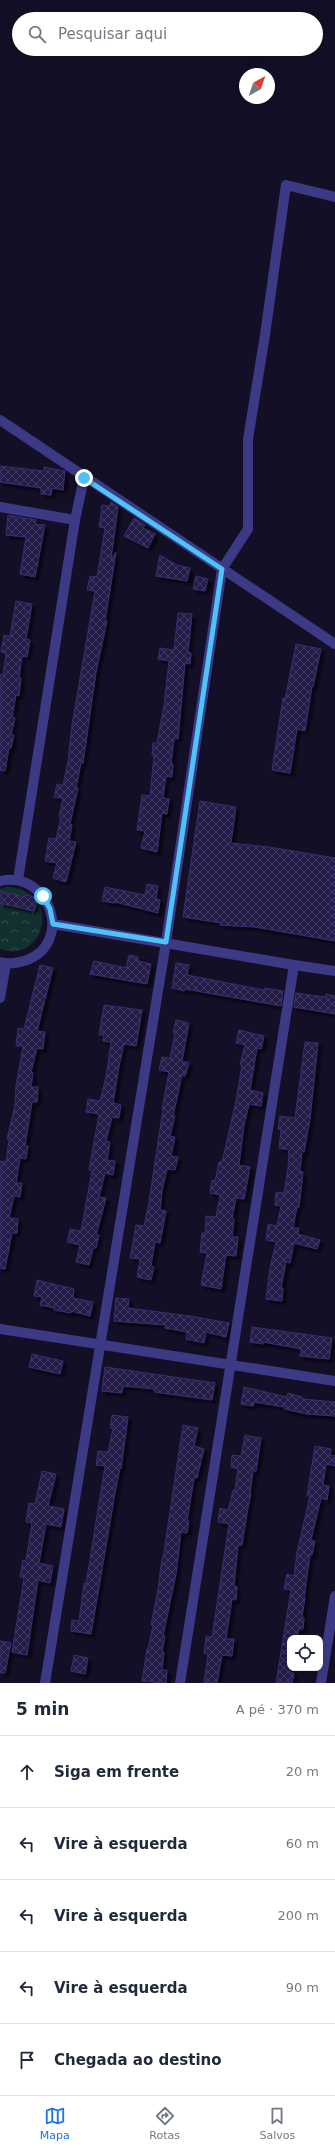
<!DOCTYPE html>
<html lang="pt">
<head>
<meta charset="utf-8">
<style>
	:root { --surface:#fff; --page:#f2f2f3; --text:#1f2937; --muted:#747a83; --line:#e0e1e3; --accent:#1a73e8 }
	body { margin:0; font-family:"DejaVu Sans",sans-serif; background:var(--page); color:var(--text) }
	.controls { position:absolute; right:12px; bottom:12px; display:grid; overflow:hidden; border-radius:8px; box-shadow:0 2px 10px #0003 }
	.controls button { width:36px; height:36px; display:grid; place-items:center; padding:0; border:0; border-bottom:1px solid var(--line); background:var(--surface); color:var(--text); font:20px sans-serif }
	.compass { position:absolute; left:239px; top:68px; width:36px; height:36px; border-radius:50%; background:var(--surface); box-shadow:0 2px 10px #0003; rotate:40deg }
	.stop { position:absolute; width:12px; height:12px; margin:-9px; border:3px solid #4fc3f7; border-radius:50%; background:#fff }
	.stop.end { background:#4fc3f7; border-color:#fff; box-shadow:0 1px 4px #0008 }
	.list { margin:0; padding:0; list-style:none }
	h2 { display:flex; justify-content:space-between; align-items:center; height:52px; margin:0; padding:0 16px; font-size:17px }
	h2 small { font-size:13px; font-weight:400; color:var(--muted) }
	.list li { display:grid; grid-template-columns:26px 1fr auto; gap:12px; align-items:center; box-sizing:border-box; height:72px; padding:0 16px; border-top:1px solid var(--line) }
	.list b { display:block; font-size:15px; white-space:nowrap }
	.list em { font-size:13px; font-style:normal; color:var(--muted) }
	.icon { flex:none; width:22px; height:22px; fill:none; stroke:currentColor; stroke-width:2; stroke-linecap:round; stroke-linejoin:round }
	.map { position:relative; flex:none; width:335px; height:1683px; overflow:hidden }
	.search { position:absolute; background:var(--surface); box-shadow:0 2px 10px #0003; left:12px; right:12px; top:12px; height:44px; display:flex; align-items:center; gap:10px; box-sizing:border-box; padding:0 14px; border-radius:22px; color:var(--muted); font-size:15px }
	.sheet { height:412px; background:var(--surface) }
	nav { display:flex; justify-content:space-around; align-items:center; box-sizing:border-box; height:56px; border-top:1px solid var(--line); background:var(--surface); font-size:11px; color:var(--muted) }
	nav a { display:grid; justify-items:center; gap:2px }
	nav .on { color:var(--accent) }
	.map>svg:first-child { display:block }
</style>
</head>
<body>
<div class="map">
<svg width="335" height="1683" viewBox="0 0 335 1683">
	<defs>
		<pattern id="forest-crowns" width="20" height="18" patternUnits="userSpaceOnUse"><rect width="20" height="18" fill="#12302f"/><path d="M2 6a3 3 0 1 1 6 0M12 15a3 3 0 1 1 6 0" fill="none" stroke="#344d4e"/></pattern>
		<pattern id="building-cross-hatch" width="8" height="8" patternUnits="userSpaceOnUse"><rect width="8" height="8" fill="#241b47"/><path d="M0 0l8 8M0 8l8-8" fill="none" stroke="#433b63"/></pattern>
		<filter id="shadow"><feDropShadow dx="3.5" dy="3.5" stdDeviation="1" flood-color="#0009"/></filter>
	</defs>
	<rect width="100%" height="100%" fill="#130f26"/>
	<path fill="url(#forest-crowns)" d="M7,887c56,3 39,78 -7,62v-60z"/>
	<g fill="url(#building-cross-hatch)" stroke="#3b2d73" filter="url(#shadow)">
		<path d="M0,466l44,5v-4l21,4 -2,19 -11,-2 -1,7 -10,-1v-6l-41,-6z"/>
		<path d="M111,502l7,5 -7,52 5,-7 -11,69h2l-11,51 -13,91h-2l-5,25h2l-8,36 2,1 -3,16 7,1 -10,40 -13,-4 4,-15 -12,-2 4,-23 7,1 5,-22h-2l4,-19 -9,-1 3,-13 6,1 5,-24 4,-36 23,-134 -8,-1 3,-14 7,1 8,-49 -6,-1 3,-22 8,1z"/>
		<path d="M8,515l28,5 -1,4 10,1 -10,52 -15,-3 6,-37 -20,-2z"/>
		<path d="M134,518l11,7 -2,3 12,6 -7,14 -24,-12z"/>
		<path d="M160,555l17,10 13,3 -3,13 -31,-5z"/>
		<path d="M196,576l12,3 -3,12 -12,-2z"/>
		<path d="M16,601l16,3 -6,35 4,1 -3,17 -5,-1 -3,22h2l-2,18 -3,-1 -4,22 3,1 -4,17h3l-3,13h-2l-4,23 -5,-1v-96l3,1 3,-22 -5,-1 3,-17 6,1z"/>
		<path d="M178,613l14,1 -4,38 3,1 -1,11 -5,-1 -7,76 -4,-1 -3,26h2l-1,13 -6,-1 -3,22 6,1 -2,15 -5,-1 -5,39 -16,-4 4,-17 -8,-1 5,-35 8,1 4,-41h-2l1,-12h4l7,-38 5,-44 -11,-2 2,-11 14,2z"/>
		<path d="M296,644l25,5 -8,38 -1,-1 -7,45 -8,-2 -7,44 -18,-3 11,-72 2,1z"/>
		<path d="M200,801l36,6 -5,36 38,4 66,11v83l-80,-14 -35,-2 1,-2 -38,-6z"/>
		<path d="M147,884l11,2 -2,13 4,1 -2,13 -43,-11v1l-13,-2 3,-14 40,8z"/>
		<path d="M0,891l24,6 1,-2 9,2 3,3 -3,11 -34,-8z"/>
		<path d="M129,955l9,2v4l13,3 -4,20 -57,-10 4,-13 32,7z"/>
		<path d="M176,963l13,2 -2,10 77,15 1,-2 18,3 -2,15 -96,-17 -1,2 -12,-3z"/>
		<path d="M40,965l13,3 -16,63 8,1 -2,17 -6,-1 -6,24 2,1 -2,14h7l-1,15h-5l-7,44h3l-2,13 -6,-1 -4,25h6l-2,14 -6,-1 -5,22 9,1 -1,14h-5l-7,36 -5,-1v-107l6,1 3,-22 -2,-1 8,-34 1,-19 7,-40h-7l2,-18 6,1z"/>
		<path d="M296,993l29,4 1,-3 9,2v18l-41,-7z"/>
		<path d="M104,1005l38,5 -6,36 -12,-2 -5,22 -6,37 8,2 -2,13 -7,-1 -6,24 4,1 -3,18 8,1 -2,14 -8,-2 -6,24 7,1 -10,37h3l-3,13h-3l-4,17 -13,-3 4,-17 -13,-3 3,-13 11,2 11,-60 -3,-1 10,-56 -13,-2 2,-13 12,2 6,-24 5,-35 -8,-1 1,-6h-5z"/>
		<path d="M176,1020l13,3 -7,38 7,2 -4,13 -3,-1 -9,41h2l-5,20 5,1 -4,19 7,1 -3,13 -8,-1 -5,22 -2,19 6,1 -6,32 -5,-1 -4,24 3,1 -3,13 -14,-3 3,-18 -10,-1 6,-33 8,1 5,-24 14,-93h-1l7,-37 -10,-2 3,-13 8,1 5,-24 -2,-1z"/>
		<path d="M239,1030l25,6 -3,13 -4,-1 -7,42 13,3 -2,13 -12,-2 -5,21 -5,40 11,2 -6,32 -8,-1 -4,21h2l-2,18h6l-2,19 -10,-1 -5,34 -20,-4 6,-32 -7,-1 2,-19h3l1,-17 10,1 4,-22 -10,-2 2,-13 3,1 4,-19h3l14,-61 6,-36 -2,-1 5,-19 -9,-2z"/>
		<path d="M305,1042l13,1 -8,76 -6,33 -2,-1 -2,20 3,1 -4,35h-2l-4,21h6l-1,6 22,6 -3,9 -23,-6 -4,20 -4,-1 -5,26h2l-1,13 -16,-2 4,-31 6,-26 -10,-2 2,-16 9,2 4,-20 -6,-1 1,-13 8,1 4,-25 1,-18 -10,-2 2,-19h-3l2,-13 15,2z"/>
		<path d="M37,1280l37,9 -1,9 20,4 -3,14 -19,-5v2l-17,-3v-2l-14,-3 2,-8 -8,-1z"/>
		<path d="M116,1298l13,1 -1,9 62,8 39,7 -3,14 -20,-5 -2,11 -18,-4 1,-7 -22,-4 1,-3 -52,-4z"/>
		<path d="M252,1327l80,11 -3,21 -29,-3 1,-7 -38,-7v2l-13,-2z"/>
		<path d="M32,1354l31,7 -3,13 -31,-7z"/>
		<path d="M105,1367l110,16 -3,17 -58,-8v-3l-31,-3 -1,7 -20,-2z"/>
		<path d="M244,1387l43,10 1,-4 14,4v2l33,3v14l-28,-2 -23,-5v-2l-30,-5 -1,4 -12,-2z"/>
		<path d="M112,1415l16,2 -7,52 -1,-1 -5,25 -24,141 -20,-3 1,-11 7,1 5,-38 2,1 19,-118 -9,-1 2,-14 10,1 5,-24h-3z"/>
		<path d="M183,1425l15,3 -4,18 10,3 -7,29h-3l-7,43h2l-2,12 -6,-1 -5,42 -13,62h2l-3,16h2l-2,18h5l-1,13 -24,-2 5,-32h1l5,-24h-2l7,-36 4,-31h1z"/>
		<path d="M245,1435l16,3 -5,33h-3l-3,23h1l-3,13 -6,38h-4l-4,41 3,1 -1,13 -4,-1 -6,40h8l-2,17 -10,-1 -5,28h-13l4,-29 -4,-1 2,-17 6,1 17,-113 -11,-2 2,-14 8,2 5,-20h2l3,-21 -7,-2 1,-12 9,1z"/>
		<path d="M315,1446l16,3 -1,6 5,1v10l-9,-2 -3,21 6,1 -2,14 -6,-2 -10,42 4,1 -3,14h-2l-6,43h1l-3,19 2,1 -1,11h-4l-2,9h-7v34l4,1 -2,10h-16l15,-93 -7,-1 3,-15 7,2 3,-24 13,-56h-3z"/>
		<path d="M42,1471l14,3 -8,32 16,3 -3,18 -15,-3 -7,39 14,3 -3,17 -12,-3 -11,75 -15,-3 12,-74 -4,-1 3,-17 3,1 6,-38 -6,-1 3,-19 6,1z"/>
		<path d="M0,1641l11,2 -6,30h-5z"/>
		<path d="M74,1655l14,3 -3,16 -14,-3z"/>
	</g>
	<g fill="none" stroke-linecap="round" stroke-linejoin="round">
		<g stroke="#3d3a85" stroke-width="10">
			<path d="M0,420l335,224"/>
			<path d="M0,507l75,13"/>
			<path d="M18,880l57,-360 9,-42"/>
			<path d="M0,881c50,-11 74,61 27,79 -9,3 -18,5 -27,2"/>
			<path d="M53,924l241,41 41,6"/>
			<path d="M0,998l6,-34"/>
			<path d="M0,1329l335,52"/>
			<path d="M45,1683l121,-741 56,-373 26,-40v-90l17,-104 21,-150 49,12"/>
			<path d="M180,1683l114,-718"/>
			<path d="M321,1683l14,-87"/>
		</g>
	</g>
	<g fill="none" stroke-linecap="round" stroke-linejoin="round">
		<path stroke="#4fc3f7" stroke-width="5" d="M43,896l7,13 3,15 113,18 56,-373 -138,-91"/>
	</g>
</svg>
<div class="controls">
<button><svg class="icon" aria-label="locate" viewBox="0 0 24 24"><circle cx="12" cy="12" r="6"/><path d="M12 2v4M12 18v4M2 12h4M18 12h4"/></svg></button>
</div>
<svg class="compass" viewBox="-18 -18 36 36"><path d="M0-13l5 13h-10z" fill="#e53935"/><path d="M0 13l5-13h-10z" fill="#747a83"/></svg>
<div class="stop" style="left:43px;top:896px"></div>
<div class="stop end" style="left:84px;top:478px"></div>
<div class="search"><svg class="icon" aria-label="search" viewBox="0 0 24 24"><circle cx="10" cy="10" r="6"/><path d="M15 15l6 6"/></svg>Pesquisar aqui</div>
</div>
<section class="sheet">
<h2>5 min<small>A pé · 370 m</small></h2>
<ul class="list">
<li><svg class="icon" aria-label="ahead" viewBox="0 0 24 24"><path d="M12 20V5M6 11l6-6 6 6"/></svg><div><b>Siga em frente</b></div><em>20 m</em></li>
<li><svg class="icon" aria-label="left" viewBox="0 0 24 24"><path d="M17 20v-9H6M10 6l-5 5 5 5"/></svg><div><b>Vire à esquerda</b></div><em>60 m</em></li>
<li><svg class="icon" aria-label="left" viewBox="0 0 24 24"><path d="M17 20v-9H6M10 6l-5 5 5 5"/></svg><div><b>Vire à esquerda</b></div><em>200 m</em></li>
<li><svg class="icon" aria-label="left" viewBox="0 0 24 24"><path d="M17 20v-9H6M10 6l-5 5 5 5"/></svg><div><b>Vire à esquerda</b></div><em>90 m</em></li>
<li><svg class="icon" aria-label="arrive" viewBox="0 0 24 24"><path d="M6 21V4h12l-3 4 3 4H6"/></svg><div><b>Chegada ao destino</b></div></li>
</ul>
</section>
<nav>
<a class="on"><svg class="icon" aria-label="map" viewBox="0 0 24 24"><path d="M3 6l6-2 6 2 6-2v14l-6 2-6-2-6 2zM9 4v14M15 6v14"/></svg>Mapa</a>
<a><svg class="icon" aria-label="directions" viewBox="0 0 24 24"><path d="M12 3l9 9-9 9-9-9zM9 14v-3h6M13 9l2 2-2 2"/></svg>Rotas</a>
<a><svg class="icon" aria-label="saved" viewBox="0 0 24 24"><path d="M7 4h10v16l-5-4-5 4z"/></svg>Salvos</a>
</nav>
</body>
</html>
